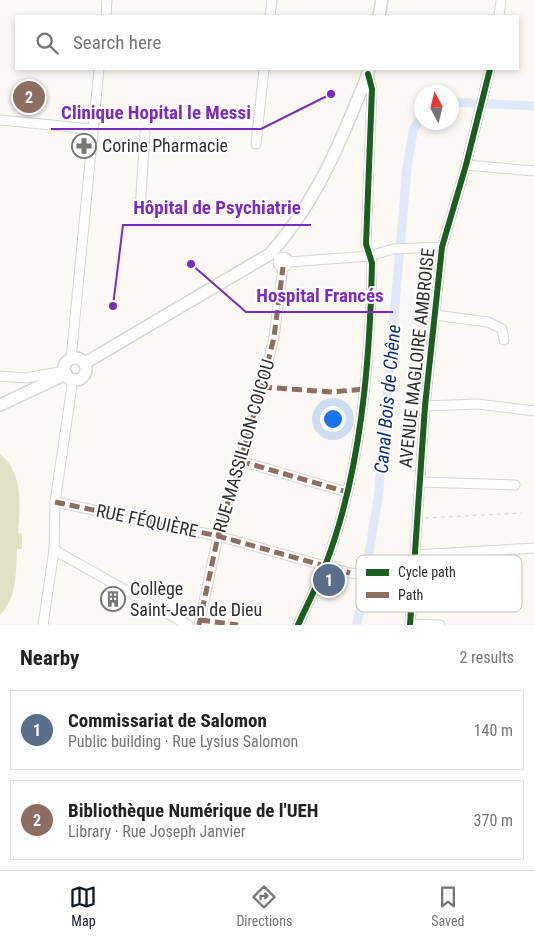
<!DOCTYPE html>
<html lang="en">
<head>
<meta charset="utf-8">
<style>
	:root { --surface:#fff; --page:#f6f6f6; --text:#222; --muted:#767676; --line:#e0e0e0; --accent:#111827 }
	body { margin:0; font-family:"Roboto Condensed",sans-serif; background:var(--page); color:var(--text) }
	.compass { position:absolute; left:414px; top:85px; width:45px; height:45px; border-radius:50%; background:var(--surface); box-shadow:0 2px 8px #0003; rotate:353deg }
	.you { position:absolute; left:332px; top:418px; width:18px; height:18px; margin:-12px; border:4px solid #fff; border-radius:50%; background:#1a73e8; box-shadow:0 0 0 8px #1a73e833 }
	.badge { display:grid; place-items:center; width:32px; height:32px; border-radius:50%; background:var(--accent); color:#fff; font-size:16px; font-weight:700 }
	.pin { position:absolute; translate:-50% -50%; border:2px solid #fff; box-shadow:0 1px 5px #0006 }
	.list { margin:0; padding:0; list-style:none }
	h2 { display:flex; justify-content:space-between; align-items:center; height:65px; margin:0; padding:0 20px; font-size:21px }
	h2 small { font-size:16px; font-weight:400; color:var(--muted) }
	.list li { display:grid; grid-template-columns:32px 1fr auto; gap:15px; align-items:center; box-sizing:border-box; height:80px; margin:0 10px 10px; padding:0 10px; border:1px solid var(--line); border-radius:0px }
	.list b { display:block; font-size:19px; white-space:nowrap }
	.list p { margin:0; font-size:16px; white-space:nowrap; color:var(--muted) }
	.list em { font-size:16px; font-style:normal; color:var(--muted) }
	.icon { flex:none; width:28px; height:28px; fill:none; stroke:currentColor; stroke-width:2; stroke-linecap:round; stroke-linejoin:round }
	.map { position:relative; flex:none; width:534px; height:625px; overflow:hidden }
	.search { position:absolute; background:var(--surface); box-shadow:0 2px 8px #0003; left:15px; right:15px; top:15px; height:55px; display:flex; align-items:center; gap:12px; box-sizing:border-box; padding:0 18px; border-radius:0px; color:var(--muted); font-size:19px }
	.sheet { height:245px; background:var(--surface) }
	nav { display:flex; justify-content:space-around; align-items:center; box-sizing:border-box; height:70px; border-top:1px solid var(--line); background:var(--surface); font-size:14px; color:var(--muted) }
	nav a { display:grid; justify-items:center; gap:2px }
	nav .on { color:var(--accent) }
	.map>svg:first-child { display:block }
</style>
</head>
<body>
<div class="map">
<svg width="534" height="625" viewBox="0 0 534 625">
	<rect width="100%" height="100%" fill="#fcf8f4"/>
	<path fill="#e1e1c6" d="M0,454c24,19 20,53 18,79l4,1v15h-5c-1,23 0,49 -17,66z"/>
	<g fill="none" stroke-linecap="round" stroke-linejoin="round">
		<g stroke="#e0e9f9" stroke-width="9">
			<path d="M452,102l82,4"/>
			<path d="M357,625l21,-126 29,-331 6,-38 9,-15"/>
		</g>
		<defs>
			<g id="minor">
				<path d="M106,16l1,-16"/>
				<path d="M270,16l2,-16"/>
				<path d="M499,16l2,-16"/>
				<path d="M0,120l92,9"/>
				<path d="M256,144l8,-75"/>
				<path d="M466,165l68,6"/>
				<path d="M140,210l5,-77"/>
				<circle cx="283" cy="262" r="5"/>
				<path d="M288,262l82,-6 23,-7 49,-2"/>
				<path d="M435,315l53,7 14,7 2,11"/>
				<path d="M71,359l28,-290"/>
				<path d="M0,376l26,2 39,-7"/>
				<path d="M425,406l53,-2 56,7"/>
				<path d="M240,461l107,31"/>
				<path d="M420,482l95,3"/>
				<path d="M55,502l163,34 132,37 62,9"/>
				<path d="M54,550l134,75"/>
				<path d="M414,555l120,-7"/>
				<path d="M410,624l30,1"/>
				<path d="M43,625l11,-75 1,-48 18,-123"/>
				<path d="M199,625l19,-89 44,-149 12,-50 9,-70"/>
				<path d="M298,625c9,-20 19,-39 27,-59 36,-93 45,-204 47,-303l-6,-19 6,-155 -4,-15"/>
				<path d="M410,625l15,-219 17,-159 24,-82 24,-96"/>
			</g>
			<g id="major">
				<path d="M379,16l3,-16"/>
				<circle cx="75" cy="369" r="11"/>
				<path d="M85,363l185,-109c38,-42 63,-94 84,-146 5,-13 12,-26 15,-39"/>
				<path d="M0,405l66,-31"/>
			</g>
		</defs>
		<use href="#minor" stroke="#d7d5d1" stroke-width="11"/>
		<use href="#major" stroke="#d7d5d1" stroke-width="14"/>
		<path stroke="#d8d7d6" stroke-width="1" stroke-dasharray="4 4" stroke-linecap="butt" d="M425,518l97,-5"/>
		<use href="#minor" stroke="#fffefd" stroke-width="9"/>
		<use href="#major" stroke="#fffefd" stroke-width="11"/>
		<g stroke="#8d6e63" stroke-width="5" stroke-dasharray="10 5" stroke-linecap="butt">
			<path d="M262,387l70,5 32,-3"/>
			<path d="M240,461l107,31"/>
			<path d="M55,502l163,34 132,37"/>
			<path d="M200,620l38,5"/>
			<path d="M199,625l19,-89 44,-149 12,-50 9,-70"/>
		</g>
		<defs>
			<g id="cycleway">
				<path d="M298,625c9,-20 19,-39 27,-59 36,-93 45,-204 47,-303l-6,-19 6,-155 -4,-15"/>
				<path d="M410,625l15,-219 17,-159 24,-82 24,-96"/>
			</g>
		</defs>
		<use href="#cycleway" stroke="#fff" stroke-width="9"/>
		<use href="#cycleway" stroke="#1b5e20" stroke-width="6"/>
	</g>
	<defs>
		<symbol id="pharmacy-ring" viewBox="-11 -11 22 22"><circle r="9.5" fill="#fff" stroke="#797571" stroke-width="1.5"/><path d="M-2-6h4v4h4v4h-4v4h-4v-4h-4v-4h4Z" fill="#797571"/></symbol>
		<symbol id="building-ring" viewBox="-11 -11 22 22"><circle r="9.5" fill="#fff" stroke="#797571" stroke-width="1.5"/><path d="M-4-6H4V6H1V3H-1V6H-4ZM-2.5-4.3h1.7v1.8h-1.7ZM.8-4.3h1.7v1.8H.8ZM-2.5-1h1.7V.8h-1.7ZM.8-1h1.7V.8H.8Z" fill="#797571"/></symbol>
	</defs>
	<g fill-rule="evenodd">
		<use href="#pharmacy-ring" x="70" y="132" width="28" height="28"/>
		<use href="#building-ring" x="99" y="585" width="28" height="28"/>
	</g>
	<g text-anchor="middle" stroke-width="4" stroke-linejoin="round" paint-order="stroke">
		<g font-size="18" fill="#322f2b" stroke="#fff" text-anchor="start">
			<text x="102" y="152">Corine Pharmacie</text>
			<text x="130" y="595">Collège<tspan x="130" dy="21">Saint-Jean de Dieu</tspan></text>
		</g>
		<g font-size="18" fill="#322f2b" stroke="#fff">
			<text transform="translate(417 358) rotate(-84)" y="6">AVENUE MAGLOIRE AMBROISE</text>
			<text transform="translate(244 446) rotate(-74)" y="6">RUE MASSILLON COICOU</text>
			<text transform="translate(147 521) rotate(12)" y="6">RUE FÉQUIÈRE</text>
		</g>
		<g font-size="19" font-style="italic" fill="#0d2f73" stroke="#fff">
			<text transform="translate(387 399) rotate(-85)" y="7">Canal Bois de Chêne</text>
		</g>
	</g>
	<rect x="356" y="555" width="166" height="57" rx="8" fill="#fff" stroke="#c2c1bf" stroke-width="1"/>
	<rect x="366" y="569" width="23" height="7" fill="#1b5e20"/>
	<rect x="366" y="592" width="23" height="6" fill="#8d6e63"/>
	<g font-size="14" fill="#322f2b">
		<text x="398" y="577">Cycle path</text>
		<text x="398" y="600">Path</text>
	</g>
	<path fill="none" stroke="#7b2cbf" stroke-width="2" d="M331 94L261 129H51M113 306L123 225H311M191 264L246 312H393"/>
	<g fill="#7b2cbf" stroke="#fff" stroke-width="2">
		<circle cx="331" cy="94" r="5"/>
		<circle cx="113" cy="306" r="5"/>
		<circle cx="191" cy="264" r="5"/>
	</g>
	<g font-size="19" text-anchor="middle" font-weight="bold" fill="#7b2cbf" stroke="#fff" stroke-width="4" stroke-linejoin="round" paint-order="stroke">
		<text x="156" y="119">Clinique Hopital le Messi</text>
		<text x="217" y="214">Hôpital de Psychiatrie</text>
		<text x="320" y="302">Hospital Francés</text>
	</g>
</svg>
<svg class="compass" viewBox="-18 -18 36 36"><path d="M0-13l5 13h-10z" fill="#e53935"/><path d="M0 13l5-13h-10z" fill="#767676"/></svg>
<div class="you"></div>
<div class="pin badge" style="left:329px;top:580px;background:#5c6f8a">1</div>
<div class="pin badge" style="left:29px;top:97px;background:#8d6e63">2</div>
<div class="search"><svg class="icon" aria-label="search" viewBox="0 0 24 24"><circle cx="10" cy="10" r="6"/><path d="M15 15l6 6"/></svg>Search here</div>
</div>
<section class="sheet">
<h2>Nearby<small>2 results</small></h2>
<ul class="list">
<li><span class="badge" style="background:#5c6f8a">1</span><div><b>Commissariat de Salomon</b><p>Public building · Rue Lysius Salomon</p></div><em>140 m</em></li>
<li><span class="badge" style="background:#8d6e63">2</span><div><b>Bibliothèque Numérique de l'UEH</b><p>Library · Rue Joseph Janvier</p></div><em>370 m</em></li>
</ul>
</section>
<nav>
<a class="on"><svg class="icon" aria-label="map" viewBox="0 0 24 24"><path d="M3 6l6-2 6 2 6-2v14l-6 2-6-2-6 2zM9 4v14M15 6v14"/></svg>Map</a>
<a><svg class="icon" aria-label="directions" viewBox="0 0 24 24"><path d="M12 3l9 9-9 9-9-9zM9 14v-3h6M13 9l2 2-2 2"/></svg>Directions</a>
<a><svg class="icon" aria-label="saved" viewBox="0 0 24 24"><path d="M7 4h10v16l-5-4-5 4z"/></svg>Saved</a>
</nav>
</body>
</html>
